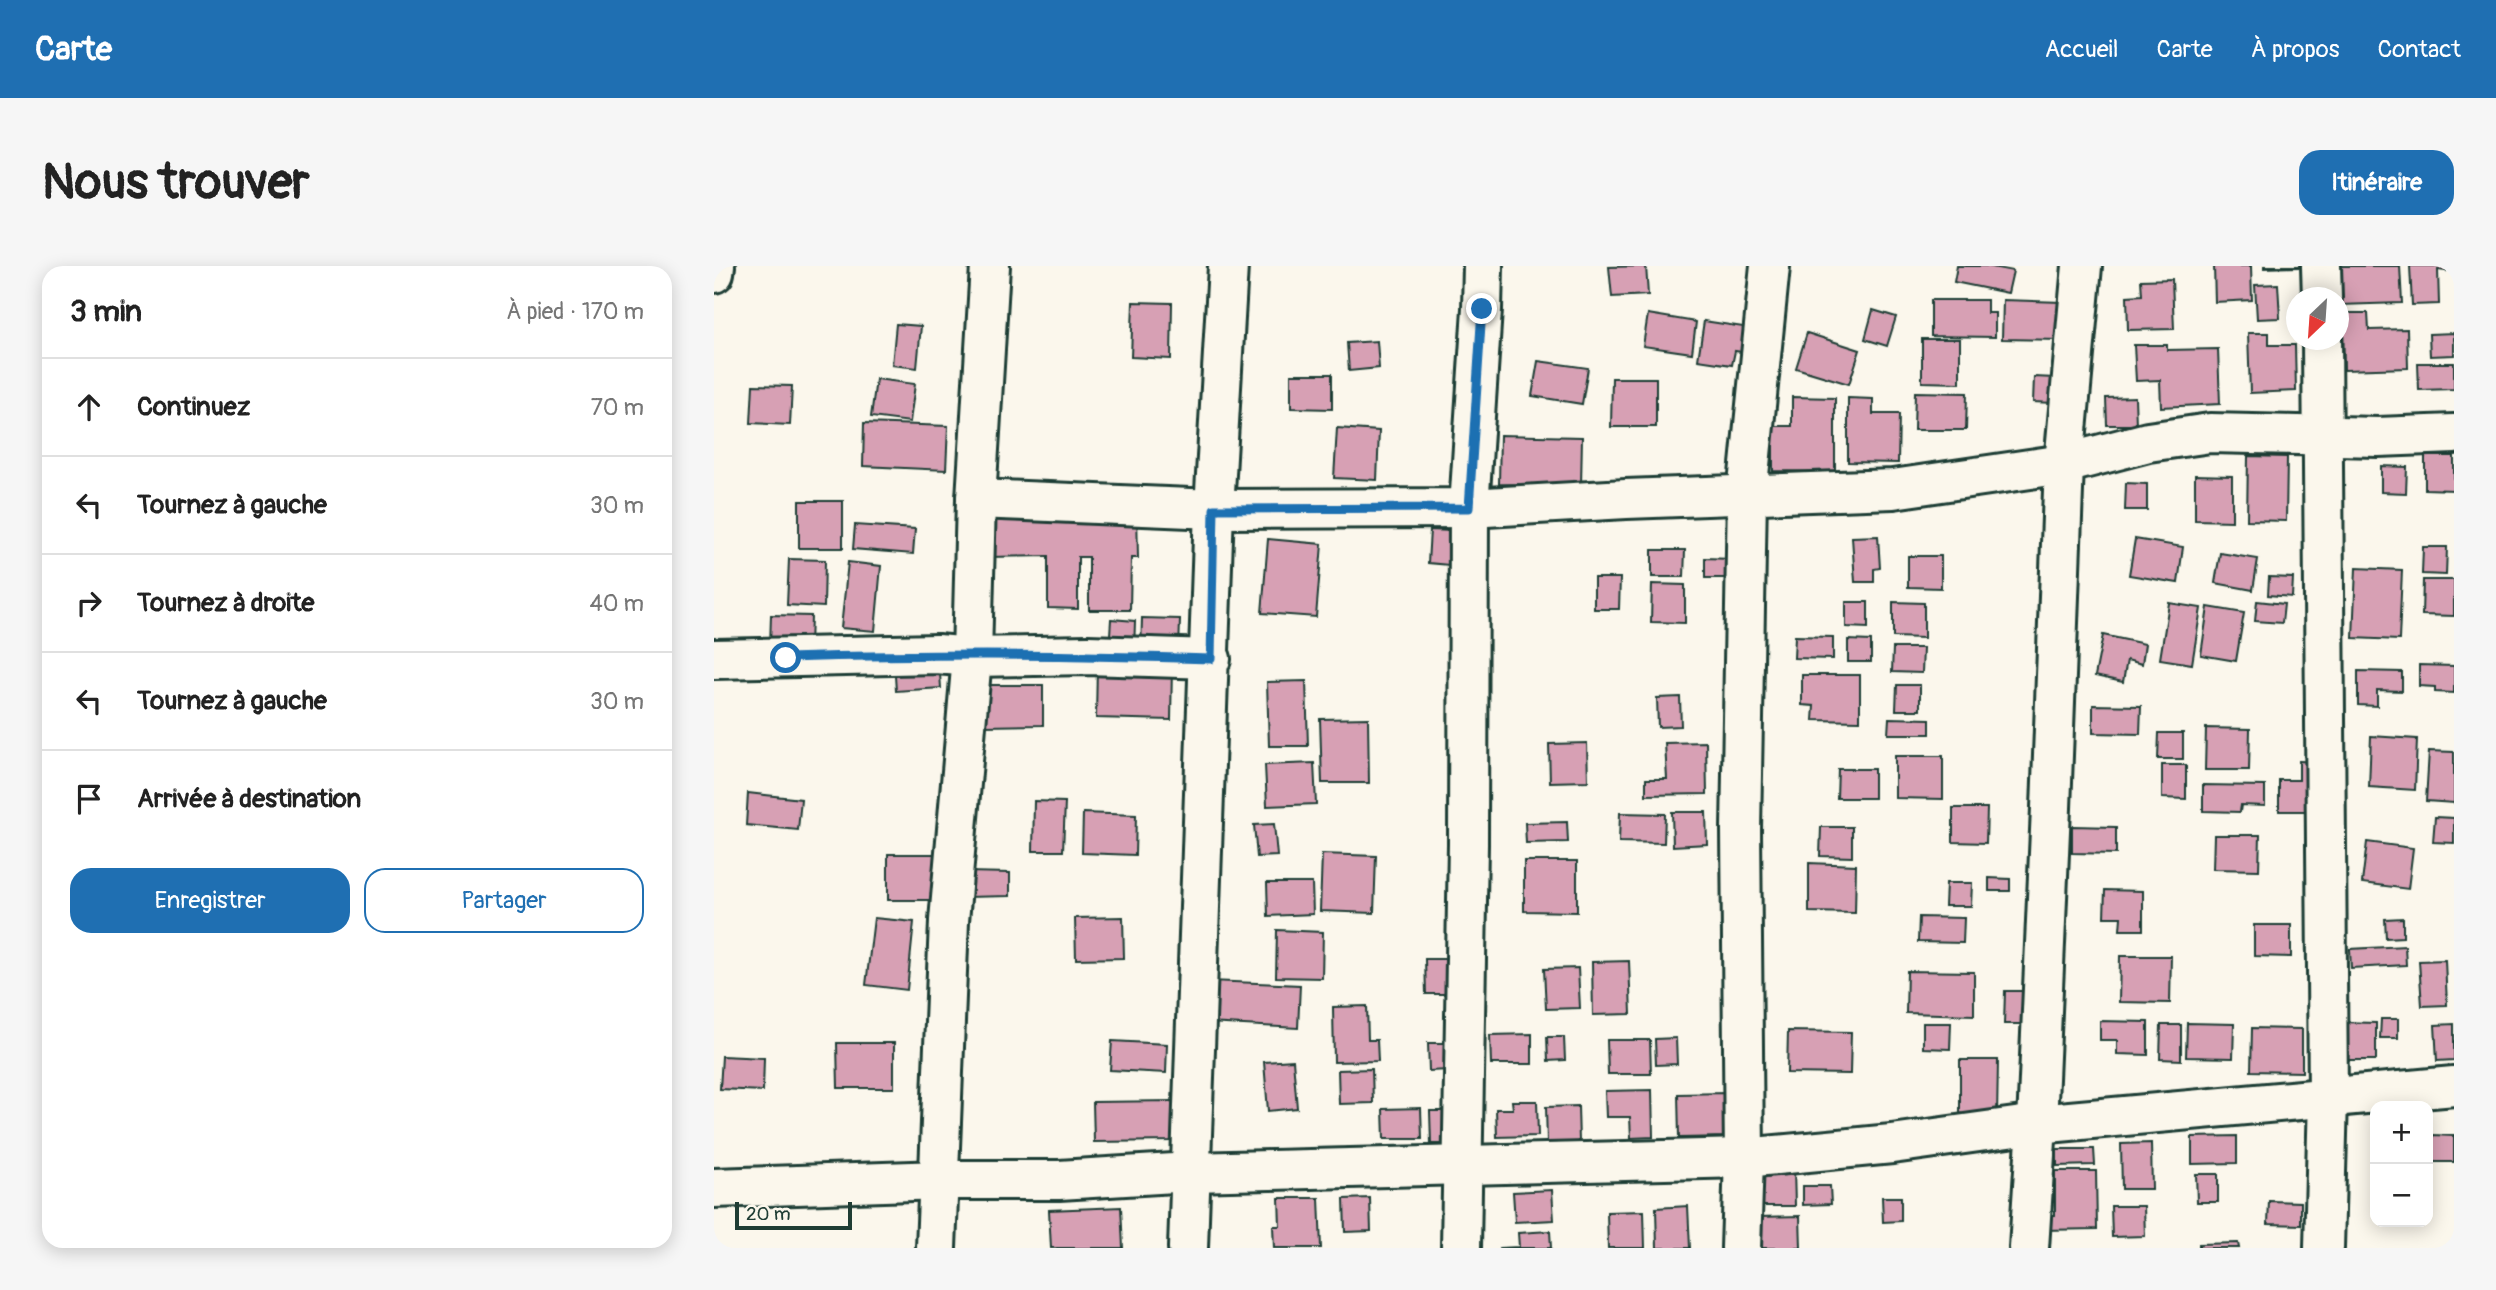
<!DOCTYPE html>
<html lang="fr">
<head>
<meta charset="utf-8">
<style>
	:root { --surface:#fff; --page:#f6f6f6; --text:#222; --muted:#767676; --line:#e0e0e0; --accent:#1f6fb2 }
	body { margin:0; font-family:Pangolin,sans-serif; background:var(--page); color:var(--text) }
	.controls { position:absolute; right:21px; bottom:21px; display:grid; overflow:hidden; border-radius:14px; box-shadow:0 4px 18px #0003 }
	.controls button { width:63px; height:63px; display:grid; place-items:center; padding:0; border:0; border-bottom:2px solid var(--line); background:var(--surface); color:var(--text); font:35px sans-serif }
	.compass { position:absolute; left:1572px; top:21px; width:63px; height:63px; border-radius:50%; background:var(--surface); box-shadow:0 4px 18px #0003; rotate:205deg }
	.scale { position:absolute; left:21px; bottom:18px; width:117px; box-sizing:border-box; padding-left:7px; border:4px solid #1f3d34; border-top:0; font-size:19px; line-height:24px; white-space:nowrap; color:#1f3d34; -webkit-text-stroke:5px #fbf7ec; paint-order:stroke }
	.stop { position:absolute; width:21px; height:21px; margin:-16px; border:5px solid #1f6fb2; border-radius:50%; background:#fff }
	.stop.end { background:#1f6fb2; border-color:#fff; box-shadow:0 2px 7px #0008 }
	.list { margin:0; padding:0; list-style:none }
	h2 { display:flex; justify-content:space-between; align-items:center; height:91px; margin:0; padding:0 28px; font-size:30px }
	h2 small { font-size:23px; font-weight:400; color:var(--muted) }
	.list li { display:grid; grid-template-columns:46px 1fr auto; gap:21px; align-items:center; box-sizing:border-box; height:98px; padding:0 28px; border-top:2px solid var(--line) }
	.list b { display:block; font-size:26px; white-space:nowrap }
	.list em { font-size:23px; font-style:normal; color:var(--muted) }
	.actions { display:flex; gap:14px; padding:21px 28px }
	.actions a { flex:1; padding:16px 0; border:2px solid var(--accent); border-radius:21px; text-align:center; font-size:24px; color:var(--accent) }
	.actions .main { background:var(--accent); color:#fff }
	.icon { flex:none; width:38px; height:38px; fill:none; stroke:currentColor; stroke-width:2; stroke-linecap:round; stroke-linejoin:round }
	.map { position:relative; flex:none; width:1740px; height:982px; overflow:hidden; border-radius:21px }
	header { display:flex; align-items:center; gap:42px; box-sizing:border-box; height:98px; padding:0 35px; background:var(--accent); color:#fff }
	header strong { font-size:33px }
	nav { display:flex; gap:38px; margin-inline-start:auto; font-size:24px }
	.intro { display:flex; align-items:center; justify-content:space-between; box-sizing:border-box; height:168px; padding:0 42px }
	h1 { margin:0; font-size:49px }
	.button { padding:18px 32px; border-radius:21px; background:var(--accent); color:#fff; font-size:24px; font-weight:700 }
	main { display:flex; gap:42px; padding:0 42px }
	aside { flex:1; background:var(--surface); border-radius:21px; box-shadow:0 4px 18px #0003 }
	.map>svg:first-child { display:block }
</style>
</head>
<body>
<header>
<strong>Carte</strong>
<nav><a>Accueil</a><a>Carte</a><a>À propos</a><a>Contact</a></nav>
</header>
<div class="intro"><h1>Nous trouver</h1><a class="button">Itinéraire</a></div>
<main>
<aside>
<h2>3 min<small>À pied · 170 m</small></h2>
<ul class="list">
<li><svg class="icon" aria-label="ahead" viewBox="0 0 24 24"><path d="M12 20V5M6 11l6-6 6 6"/></svg><div><b>Continuez</b></div><em>70 m</em></li>
<li><svg class="icon" aria-label="left" viewBox="0 0 24 24"><path d="M17 20v-9H6M10 6l-5 5 5 5"/></svg><div><b>Tournez à gauche</b></div><em>30 m</em></li>
<li><svg class="icon" aria-label="right" viewBox="0 0 24 24"><path d="M7 20v-9h11M14 6l5 5-5 5"/></svg><div><b>Tournez à droite</b></div><em>40 m</em></li>
<li><svg class="icon" aria-label="left" viewBox="0 0 24 24"><path d="M17 20v-9H6M10 6l-5 5 5 5"/></svg><div><b>Tournez à gauche</b></div><em>30 m</em></li>
<li><svg class="icon" aria-label="arrive" viewBox="0 0 24 24"><path d="M6 21V4h12l-3 4 3 4H6"/></svg><div><b>Arrivée à destination</b></div></li>
</ul>
<div class="actions"><a class="main">Enregistrer</a><a>Partager</a></div>
</aside>
<div class="map">
<svg width="1740" height="982" viewBox="0 0 1740 982">
	<rect width="100%" height="100%" fill="#fbf7ec"/>
	<filter id="ink" filterUnits="userSpaceOnUse"><feTurbulence type="fractalNoise" baseFrequency=".0143" numOctaves="2"/><feDisplacementMap in="SourceGraphic" scale="14" xChannelSelector="R" yChannelSelector="G"/><feConvolveMatrix kernelMatrix="1 2 1 2 8 2 1 2 1" color-interpolation-filters="sRGB"/></filter>
	<g filter="url(#ink)">
		<g fill="#d7a0b4" stroke="#1f3d34" stroke-width="2">
			<path d="M932,0l2,29 -36,2 -3,-30z"/>
			<path d="M1243,0h30l26,5 -5,22 -54,-11z"/>
			<path d="M1500,0h37l1,34 -37,2z"/>
			<path d="M1550,0h36v1l-36,1z"/>
			<path d="M1624,0h62l2,37 -63,2z"/>
			<path d="M1696,0h36v5l-8,-1 1,34 -27,1z"/>
			<path d="M1458,13l2,50 -46,1 -1,-34 15,-1 -1,-15z"/>
			<path d="M1564,18l2,34 -23,1 -2,-34z"/>
			<path d="M1217,34h56v13h8v24l-64,-1z"/>
			<path d="M1289,34l59,2 -1,38 -59,-1z"/>
			<path d="M419,36l39,1 -1,56 -40,-2z"/>
			<path d="M1159,44l23,7 -9,29 -22,-7z"/>
			<path d="M1629,47h25l1,17 38,-1 1,39 -64,2z"/>
			<path d="M934,48l48,8 -4,31 -49,-7z"/>
			<path d="M990,55l46,7 -3,25 -12,-2 -3,14 -34,-5z"/>
			<path d="M182,58l25,2 -4,42 -25,-3z"/>
			<path d="M1093,67l53,17 -11,34 -53,-16z"/>
			<path d="M1534,67h21v12h26l1,46 -46,2z"/>
			<path d="M1740,67v22l-24,1 -1,-22z"/>
			<path d="M1208,73h38v44l-38,-1z"/>
			<path d="M663,75l2,27 -30,3 -2,-28z"/>
			<path d="M1420,79h33v5l51,-1 2,55 -59,3 -1,-27 -24,1z"/>
			<path d="M824,95l50,7 -6,36 -50,-8z"/>
			<path d="M1704,97h36v26l-35,1z"/>
			<path d="M577,108h41v35l-41,-1z"/>
			<path d="M1320,111l21,1 -2,25 -20,-1z"/>
			<path d="M898,112h44v49h-45z"/>
			<path d="M162,113l39,5 -5,38 -39,-5z"/>
			<path d="M39,119l39,1 -2,39 -39,-2z"/>
			<path d="M1201,126l52,1 -1,37h-52z"/>
			<path d="M1078,131l43,1v74l-62,-1v-45h19z"/>
			<path d="M1421,131l1,28h-29l-1,-27z"/>
			<path d="M1134,132l25,1v15h26l-1,49 -50,-1z"/>
			<path d="M150,157l84,3 -2,44 -83,-4z"/>
			<path d="M623,162l42,3 -2,49 -43,-2z"/>
			<path d="M786,169l82,2 -1,49 -82,-2z"/>
			<path d="M1534,190l39,1 -1,64 -39,-1z"/>
			<path d="M1711,190h29v34l-29,-1z"/>
			<path d="M1667,200l26,1 -1,26 -25,-1z"/>
			<path d="M1481,209l37,1v45l-37,-1z"/>
			<path d="M1412,217l21,1v26h-22z"/>
			<rect x="85" y="235" width="44" height="47"/>
			<path d="M275,245h148l1,47h-7l-1,52h-41v-53h-11v52l-30,-1v-52l-59,1z"/>
			<path d="M141,259l60,4 -2,25 -60,-5z"/>
			<path d="M716,264l22,1 -3,34 -21,-2z"/>
			<path d="M1164,270l2,32 -6,1v13h-19l-3,-45z"/>
			<path d="M554,273l54,5 -6,73 -54,-4z"/>
			<path d="M1421,273l48,8 -5,36 -49,-8z"/>
			<path d="M1709,281h24l-1,28 -24,-1z"/>
			<path d="M938,284h33l-1,27h-32z"/>
			<path d="M1506,287l38,6 -5,31 -38,-7z"/>
			<path d="M1194,290h33v32l-33,-1z"/>
			<path d="M991,292l26,1v19h-26z"/>
			<path d="M75,293l36,1 -1,47 -37,-2z"/>
			<path d="M134,296l33,4 -6,65 -34,-3z"/>
			<path d="M1642,302l46,2 -3,70 -46,-2z"/>
			<path d="M1555,311l24,1 -1,19 -24,-2z"/>
			<path d="M880,312h26l-1,31h-25z"/>
			<path d="M1709,314h31v36l-32,-1z"/>
			<path d="M938,318l33,1v38l-34,-1z"/>
			<path d="M1543,335l27,3 -2,19 -27,-2z"/>
			<path d="M1132,336h22v26l-22,-1z"/>
			<path d="M1179,336l31,1v35l-31,-1z"/>
			<path d="M1455,337l32,5 -9,56 -32,-5z"/>
			<path d="M1494,341l36,6 -8,48 -35,-6z"/>
			<path d="M57,349l40,1 -1,31 -40,-1z"/>
			<path d="M428,352l38,1 -1,33h-38z"/>
			<path d="M397,353l24,2 -1,31 -25,-1z"/>
			<path d="M1389,369l42,9 -3,20 -15,-4 -4,22 -28,-6z"/>
			<path d="M1081,370l38,1v22l-39,-1z"/>
			<path d="M1134,374l23,1v21h-23z"/>
			<path d="M1179,382h30l-1,25 -30,-1z"/>
			<path d="M225,393l2,29 -45,3 -2,-30z"/>
			<path d="M383,399l75,2 -1,53 -75,-2z"/>
			<path d="M1705,399l35,1v27l-19,-1v-5l-16,-1z"/>
			<path d="M1644,405l44,1v19l-25,-1v16l-19,-1z"/>
			<path d="M1088,409h58v46l-47,-1 1,-14 -12,-1z"/>
			<path d="M592,415l2,65h-39l-2,-64z"/>
			<path d="M270,419h59v40l-58,1z"/>
			<path d="M1183,419h23v25h-24z"/>
			<path d="M966,431l1,29 -23,1 -1,-29z"/>
			<path d="M1379,439l48,1 -1,28 -47,-1z"/>
			<path d="M654,452l1,65h-47l-2,-64z"/>
			<path d="M1175,452l41,1v15h-42z"/>
			<path d="M1492,462l44,1 -1,41h-44z"/>
			<path d="M1445,467h24v26h-25z"/>
			<path d="M1657,470l46,3 -2,51 -46,-3z"/>
			<path d="M992,476l1,52 -61,1v-16h21l-2,-36z"/>
			<path d="M873,477l1,38 -38,1 -1,-38z"/>
			<path d="M1715,485l25,1v51l-28,-2z"/>
			<path d="M1181,490h48v43l-48,-1z"/>
			<path d="M1585,495l22,1v49h-42v-31h20z"/>
			<path d="M600,497l2,41 -49,2 -2,-41z"/>
			<path d="M1448,499h24v34l-24,-1z"/>
			<path d="M1124,503h36v29h-37z"/>
			<path d="M1489,519l62,1v20l-24,-1 -1,7 -37,-1z"/>
			<path d="M34,527l53,6 -3,31 -52,-5z"/>
			<path d="M320,535l31,1 -2,49h-30z"/>
			<path d="M1239,542h34l-1,35 -33,-1z"/>
			<path d="M958,546h34l1,32 -34,2z"/>
			<path d="M369,547l53,2 -1,40 -53,-2z"/>
			<path d="M906,547l45,1 -1,29 -45,-1z"/>
			<path d="M1721,551l19,1v25l-21,-1z"/>
			<path d="M853,556l1,20 -42,1 -1,-20z"/>
			<path d="M560,558l3,32 -20,1 -3,-32z"/>
			<path d="M1358,560l44,1v27l-44,-1z"/>
			<path d="M1107,561h31v30l-32,-1z"/>
			<path d="M1500,569h46l-1,35 -46,-1z"/>
			<path d="M1653,576l46,6 -5,41 -46,-6z"/>
			<path d="M174,588h54l-1,46h-53z"/>
			<path d="M608,588l54,2 -2,57 -54,-2z"/>
			<path d="M810,595h53v51l-53,-1z"/>
			<path d="M1095,597l47,2 -1,48 -46,-1z"/>
			<path d="M252,606l44,1v23l-44,1z"/>
			<path d="M1275,612l21,1v12h-21z"/>
			<path d="M553,617h45l1,31 -45,2z"/>
			<path d="M1232,617h26l-1,23h-26z"/>
			<path d="M1391,624l38,1v39h-23l1,-13h-17z"/>
			<path d="M409,651l1,41 -48,1 -1,-41z"/>
			<path d="M1205,651l45,1 -1,25 -45,-1z"/>
			<path d="M160,652l40,4 -7,68 -41,-5z"/>
			<path d="M1689,652v19l-17,1 -1,-19z"/>
			<path d="M1540,659h37v32l-37,-1z"/>
			<path d="M563,664l46,2 -1,46 -46,-1z"/>
			<path d="M1691,680l1,19 -55,3 -1,-19z"/>
			<path d="M1406,690h51l-1,47 -51,-1z"/>
			<path d="M711,693h26l-1,35h-24z"/>
			<path d="M1731,694l2,45 -25,1 -3,-45z"/>
			<path d="M915,695l2,53 -38,1 -1,-53z"/>
			<path d="M864,702l2,40 -34,1 -2,-40z"/>
			<path d="M1193,705l67,1v43l-68,-2z"/>
			<path d="M496,715l90,4 -2,43 -90,-5z"/>
			<path d="M1291,725h19l-1,33h-19z"/>
			<path d="M653,740l1,34h9l1,21 -44,1 -1,-55z"/>
			<path d="M1667,753h17v19h-18z"/>
			<path d="M1386,755l48,1v33l-31,-1v-14h-17z"/>
			<path d="M1625,756l37,1v37h-38z"/>
			<path d="M1209,757h28l-1,26 -27,-1z"/>
			<path d="M1473,757l47,1 -1,34 -47,-1z"/>
			<path d="M1740,758v36l-17,1 -2,-36z"/>
			<path d="M1447,759h20v35l-21,-1z"/>
			<path d="M1538,762l50,1v43l-51,-1z"/>
			<path d="M1074,765l63,1 -1,42 -63,-1z"/>
			<path d="M818,768v30h-41l-1,-29z"/>
			<path d="M833,771h17l1,23 -17,1z"/>
			<path d="M962,772l1,26 -21,1 -1,-26z"/>
			<path d="M893,774h43l1,34h-43z"/>
			<path d="M398,775l55,3 -1,29 -56,-3z"/>
			<path d="M123,777h57v45h-56z"/>
			<path d="M714,777h19l2,27 -20,1z"/>
			<path d="M8,790l42,2 -1,33 -43,-2z"/>
			<path d="M579,794l4,48 -29,3 -4,-49z"/>
			<path d="M1246,794h38l-1,59 -37,-1z"/>
			<path d="M658,803l1,34 -34,1 -1,-34z"/>
			<path d="M938,824l1,47 -22,1 -1,-21h-24l-1,-26z"/>
			<path d="M1012,827l1,44 -48,1 -1,-44z"/>
			<path d="M459,835l1,40 -80,1 -1,-40z"/>
			<path d="M798,835h25l1,35 -41,1 -1,-28h17z"/>
			<path d="M864,840l1,36 -32,1 -1,-36z"/>
			<path d="M707,842l1,31h-38l-1,-30z"/>
			<path d="M716,845h25l1,33h-25z"/>
			<path d="M1719,869l21,1v26h-21z"/>
			<path d="M1523,870v27l-45,1v-27z"/>
			<path d="M1437,877l1,46h-30l-1,-45z"/>
			<path d="M1343,883h37l1,16 -38,1z"/>
			<path d="M1080,903l1,37h-38l-1,-36z"/>
			<path d="M1341,905h41l1,58 -55,1v-15h13z"/>
			<path d="M1482,908h22v28h-21z"/>
			<path d="M1089,920h27l1,18 -28,1z"/>
			<path d="M838,924l2,30 -39,2 -2,-30z"/>
			<path d="M1168,931h19v24l-18,1z"/>
			<path d="M565,932h40l2,50h-47l-1,-22h7z"/>
			<path d="M656,932l1,33 -26,1 -1,-33z"/>
			<path d="M1555,935l32,1v23l-33,-1z"/>
			<path d="M974,940l2,42h-33l-1,-40z"/>
			<path d="M1397,940h33l1,30 -33,1z"/>
			<path d="M407,941l2,41h-72l-2,-38z"/>
			<path d="M930,945l1,37h-37l-1,-36z"/>
			<path d="M1086,950l1,32h-42l-1,-31z"/>
			<path d="M836,965l1,17h-52l20,-1 -1,-14z"/>
			<path d="M1524,977l1,5h-40v-4z"/>
		</g>
		<g fill="none" stroke-linecap="round" stroke-linejoin="round">
			<defs>
				<g id="minor">
					<path d="M1607,0l1,32"/>
					<path d="M0,7l1,-7"/>
					<path d="M1608,74l6,757 -4,151"/>
					<path d="M262,233l238,10 255,-1 157,-9 267,-10 171,-25 84,-22 62,-9 168,4 76,-3"/>
					<path d="M0,393l223,-5 35,3 116,-2 123,4"/>
					<path d="M0,922l227,-8h118l132,-8 553,-14 148,-14 145,-20 417,-38"/>
					<path d="M222,982l13,-327 23,-264 4,-158 14,-233"/>
					<path d="M474,982l26,-739 14,-243"/>
					<path d="M747,982l7,-404 1,-336 13,-199 1,-43"/>
					<path d="M1027,982l3,-90 -3,-328 6,-335 23,-229"/>
					<path d="M1315,982l8,-124 14,-316 13,-344 18,-198"/>
				</g>
			</defs>
			<use href="#minor" stroke="#1f3d34" stroke-width="44"/>
			<use href="#minor" stroke="#fbf7ec" stroke-width="38"/>
		</g>
	</g>
	<g fill="none" stroke-linecap="round" stroke-linejoin="round" filter="url(#ink)">
		<path stroke="#1f6fb2" stroke-width="9" d="M72,392c141,-4 283,-4 425,1l3,-150 255,-1 13,-199"/>
	</g>
</svg>
<div class="controls">
<button>+</button>
<button>−</button>
</div>
<svg class="compass" viewBox="-18 -18 36 36"><path d="M0-13l5 13h-10z" fill="#e53935"/><path d="M0 13l5-13h-10z" fill="#767676"/></svg>
<div class="scale">20 m</div>
<div class="stop" style="left:72px;top:392px"></div>
<div class="stop end" style="left:768px;top:43px"></div>
</div>
</main>
</body>
</html>
